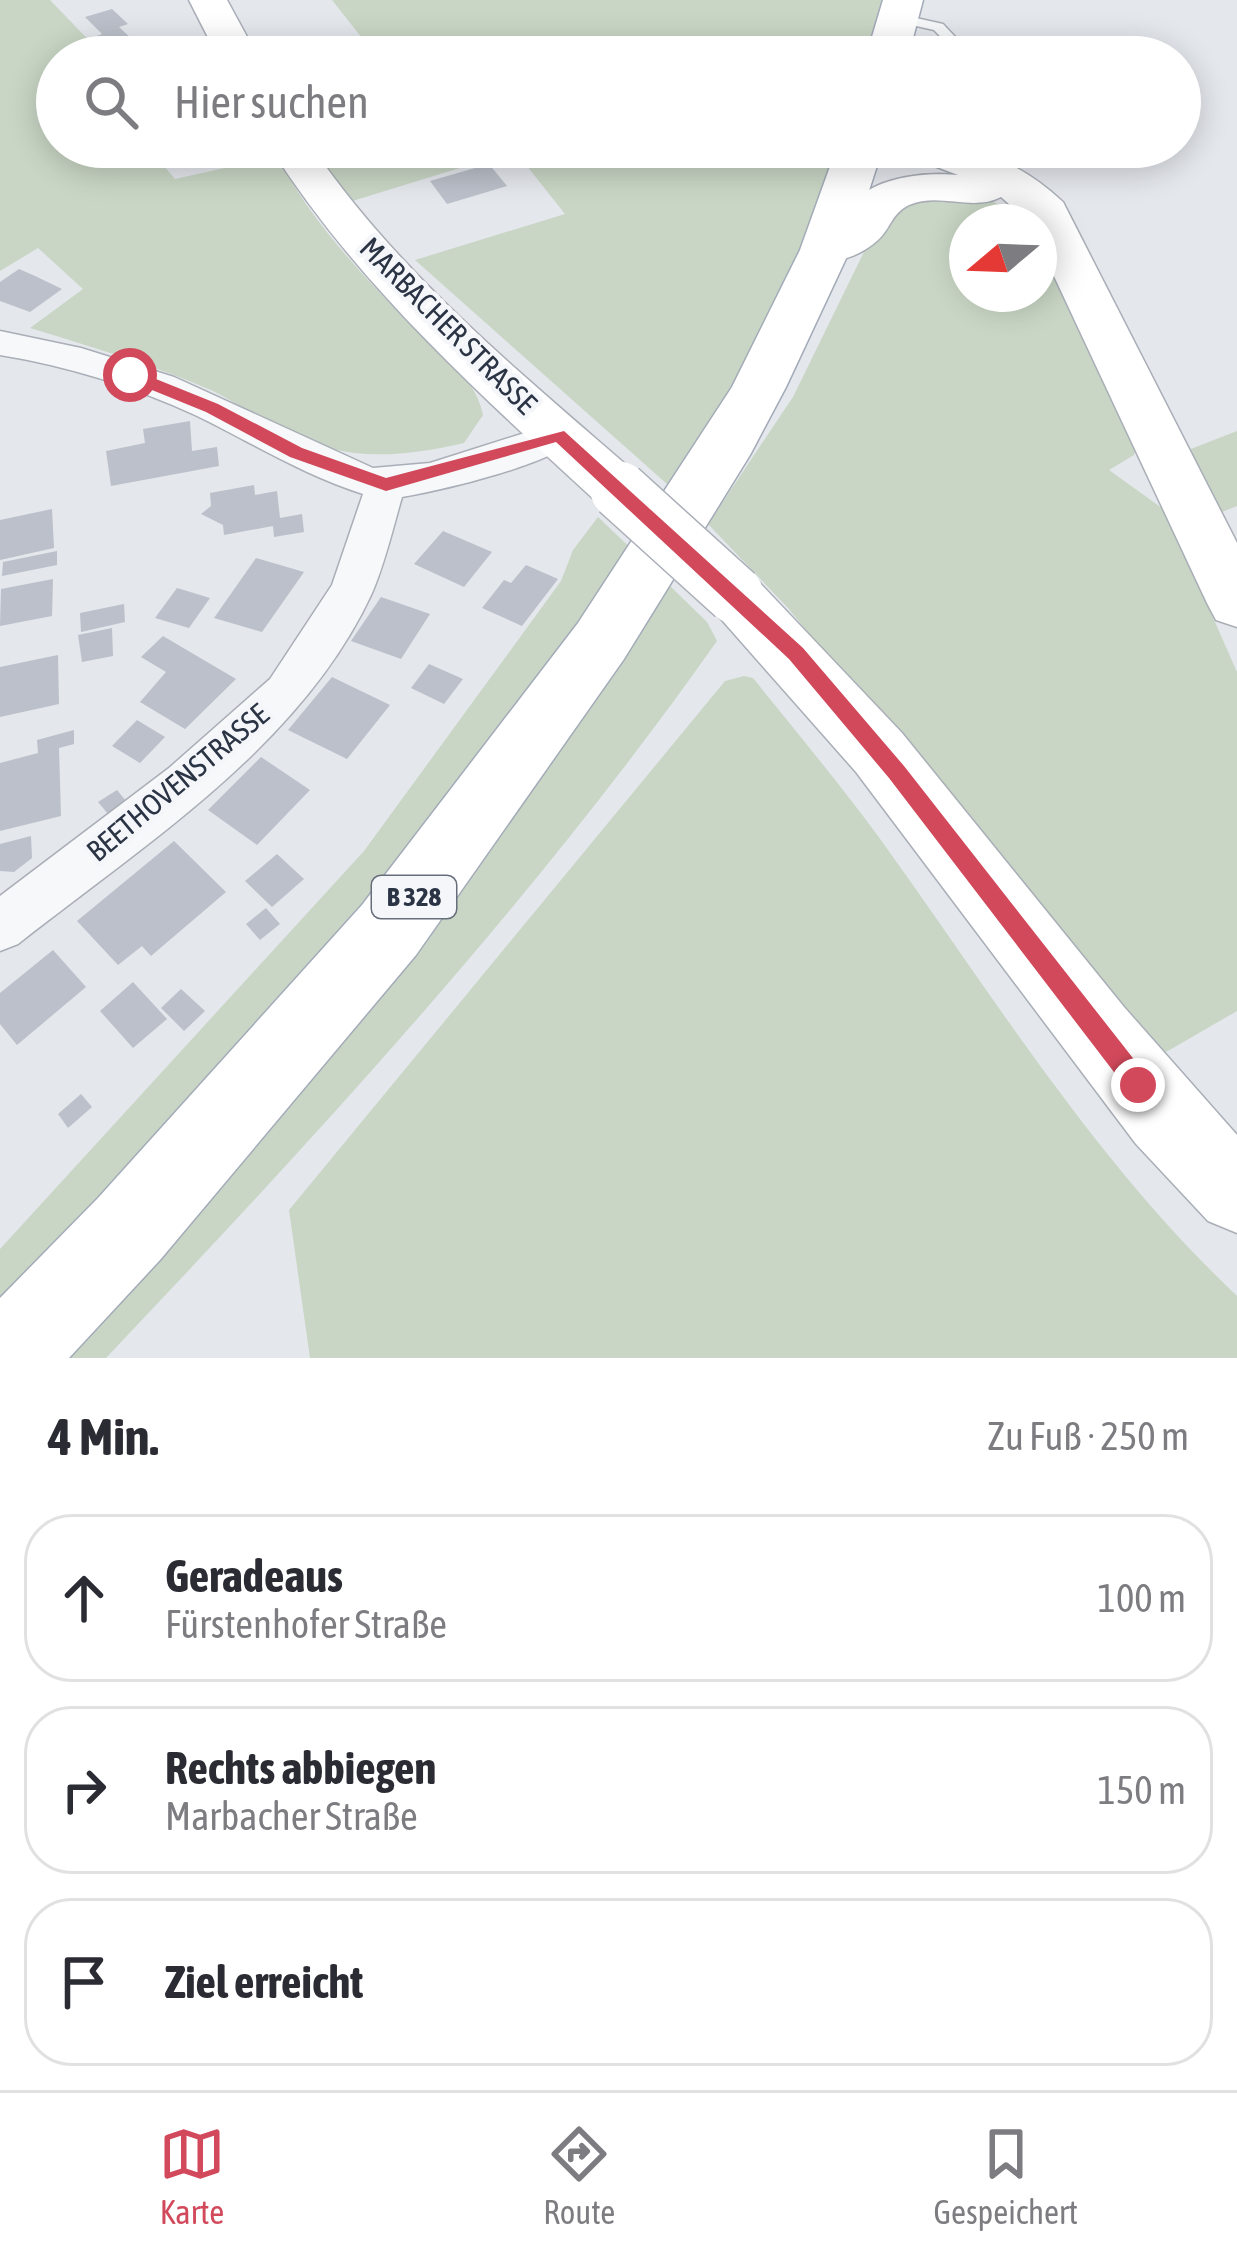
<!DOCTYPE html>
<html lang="de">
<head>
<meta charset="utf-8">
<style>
	:root { --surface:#fff; --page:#f2f2f3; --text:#2b2b33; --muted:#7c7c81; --line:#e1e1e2; --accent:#d1495b }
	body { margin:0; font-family:"Asap Condensed",sans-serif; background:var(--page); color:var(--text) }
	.compass { position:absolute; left:949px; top:204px; width:108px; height:108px; border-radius:50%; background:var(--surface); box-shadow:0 6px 30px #0003; rotate:251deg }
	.stop { position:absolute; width:36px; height:36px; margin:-27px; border:9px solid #d1495b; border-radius:50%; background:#fff }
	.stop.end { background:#d1495b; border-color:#fff; box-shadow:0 3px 12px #0008 }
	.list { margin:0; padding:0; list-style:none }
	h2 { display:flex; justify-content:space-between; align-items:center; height:156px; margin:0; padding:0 48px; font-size:51px }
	h2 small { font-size:39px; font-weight:400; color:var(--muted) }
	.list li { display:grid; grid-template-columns:78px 1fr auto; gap:36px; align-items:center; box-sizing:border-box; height:168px; margin:0 24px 24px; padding:0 24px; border:3px solid var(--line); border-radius:48px }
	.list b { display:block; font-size:45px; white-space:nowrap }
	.list p { margin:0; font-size:39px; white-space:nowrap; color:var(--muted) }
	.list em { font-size:39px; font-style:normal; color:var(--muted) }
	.icon { flex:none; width:66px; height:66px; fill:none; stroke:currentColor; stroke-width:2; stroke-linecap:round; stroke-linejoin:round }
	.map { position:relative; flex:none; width:1237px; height:1358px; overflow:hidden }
	.search { position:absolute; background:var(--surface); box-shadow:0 6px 30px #0003; left:36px; right:36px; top:36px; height:132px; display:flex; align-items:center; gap:30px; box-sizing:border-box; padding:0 42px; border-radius:66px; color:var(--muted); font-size:45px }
	.sheet { height:732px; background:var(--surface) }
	nav { display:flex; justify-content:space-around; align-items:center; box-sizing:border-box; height:168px; border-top:3px solid var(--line); background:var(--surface); font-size:33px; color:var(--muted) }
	nav a { display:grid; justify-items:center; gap:6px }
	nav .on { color:var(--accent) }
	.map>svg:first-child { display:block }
</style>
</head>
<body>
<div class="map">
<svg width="1237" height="1358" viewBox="0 0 1237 1358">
	<rect width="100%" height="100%" fill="#e4e7ec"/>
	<g fill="#c9d6c5">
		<path d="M0,0h50l55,57h-48v90h76l3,7 17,-1 22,26 104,-23c21,52 84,120 124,161 29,31 72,56 80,98l-19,28c-74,17 -127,18 -196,-19 -18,-11 -36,-24 -55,-33 -60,-26 -121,-44 -183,-63l53,-39 -45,-41 -38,23z"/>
		<path d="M332,0h553l-17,57h-491z"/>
		<path d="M305,147h534l-54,147 -109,198 -261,-232 150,-46 -50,-63 -169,52z"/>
		<path d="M985,197l44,25h-62v72h72v-60l99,206 -4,15 -25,15 57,41 71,161v339l-83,48 -366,-451 -80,-84 85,-127 91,-186 22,-11z"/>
		<path d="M1237,431v75l-25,10 -29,-64z"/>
		<path d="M598,517l43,41 -146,206 -495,562v-77l364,-398 197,-270 12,-31z"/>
		<path d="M670,586l37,36 10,19c-181,257 -395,489 -611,717h-58l561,-679z"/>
		<path d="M744,676l9,2c42,52 85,104 125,158 114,158 216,325 359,460v62h-927l-21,-148 436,-529z"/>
	</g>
	<g fill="#bbc0ca">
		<path d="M112,9l16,15 -9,3 32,30h-37l-20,-20 8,-3 -17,-17z"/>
		<path d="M336,44l10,13h-54v-2z"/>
		<path d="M200,147l5,10 -27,7 -6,-15z"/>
		<path d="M489,164l18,22 -60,18 -17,-23z"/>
		<path d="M19,269l16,7 27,13 -32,23 -30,-11v-19z"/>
		<path d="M190,421l2,30 25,-4 2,19 -108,20 -5,-35 39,-8 -2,-14z"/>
		<path d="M254,485l1,10 22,-4 3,27 22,-4 2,18 -30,5 -1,-11 -49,9 -1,-10 -22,-11 10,-8 -1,-13z"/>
		<path d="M52,509l2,39 -54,12v-40z"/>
		<path d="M443,531l49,21 -28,35 -50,-23z"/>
		<path d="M57,551v14l-55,11 1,-14z"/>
		<path d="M256,558l48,14 -42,60 -48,-14z"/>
		<path d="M526,565l32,14 -36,47 -40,-18 22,-28 7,3z"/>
		<path d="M53,579l-1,37 -52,10 1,-37z"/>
		<path d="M177,588l33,10 -21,30 -34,-10z"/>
		<path d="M381,597l49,17 -29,45 -50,-18z"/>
		<path d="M124,604l1,18 -44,10 -1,-19z"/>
		<path d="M112,628l1,28 -31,6 -4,-27z"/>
		<path d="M163,636l73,43 -51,50 -45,-27 26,-30 -25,-15z"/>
		<path d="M58,655l1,49 -59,13v-50z"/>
		<path d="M429,664l34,15 -19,25 -33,-16z"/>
		<path d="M332,677l58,28 -43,54 -59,-29z"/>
		<path d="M137,720l28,17 -25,26 -28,-17z"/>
		<path d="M74,730v14l-15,4 2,68 -61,15v-68l38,-10 -1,-13z"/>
		<path d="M261,757l49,33 -53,55 -49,-35z"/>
		<path d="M117,790l9,11 -18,13 -10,-12z"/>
		<path d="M31,836l1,22 -18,14 -14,-1v-27z"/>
		<path d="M174,841l52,51 -75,64 -9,-10 -24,19 -41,-44z"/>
		<path d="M277,854l27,25 -32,28 -27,-26z"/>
		<path d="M266,908l14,16 -20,16 -14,-16z"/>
		<path d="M53,950l33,37 -69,58 -17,-21v-31z"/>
		<path d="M133,982l34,37 -34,29 -33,-37z"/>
		<path d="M181,989l24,22 -21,20 -23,-23z"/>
		<path d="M81,1094l11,13 -24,21 -10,-14z"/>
	</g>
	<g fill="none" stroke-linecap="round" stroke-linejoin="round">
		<defs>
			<path id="lane" d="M898,14l45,10 31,33h-14l-26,-27 -40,-9 -2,-3z"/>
			<path id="street" d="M0,331l81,17 93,29 199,91 57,-5 129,-41 14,3 5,10c-16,28 -141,56 -176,62 -9,31 -17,66 -30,96 -70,152 -226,250 -354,351l-18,7v-55l169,-128 101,-89 62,-94 31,-91c-60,-19 -112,-52 -168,-79 -63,-29 -127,-49 -195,-60z"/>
			<g id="secondary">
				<path d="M189,0h38l31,57h-40z"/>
				<path d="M270,147h42c88,129 210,227 327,329l8,14 -8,14 -20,6 -20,-6c-120,-111 -241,-218 -329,-357z"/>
				<path d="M902,147c69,0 108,6 161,55l174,341v84l-21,-7 -9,-17 -168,-359v-22h-10l-28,-25c-28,15 -62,-5 -92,8 -18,9 -18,23 -31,35 -18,17 -47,26 -70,20l-6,-10c10,-15 25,-16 39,-27 7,-6 9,-17 16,-24 24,-23 70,-27 101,-24l-50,-19z"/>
				<path d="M735,572l21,7 146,154 222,274 113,128v98l-29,-12 -72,-77 -280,-372 -142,-161 -9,-16 9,-16z"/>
			</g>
			<g id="primary">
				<path d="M883,0h40l-15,57h-42z"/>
				<path d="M837,147h46l-33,103 -64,137 -36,68 -126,204 -208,296 -256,305 -91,98h-69v-60l98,-100 264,-293 216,-282 154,-236 68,-137z"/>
			</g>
		</defs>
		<use href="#lane" stroke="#a9aeb7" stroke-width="3"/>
		<use href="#street" stroke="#a9aeb7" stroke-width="3"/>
		<use href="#secondary" stroke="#a9aeb7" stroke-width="3"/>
		<use href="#primary" stroke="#a3abb8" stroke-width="3"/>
		<use href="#lane" fill="#f7f8fa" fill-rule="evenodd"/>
		<use href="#street" fill="#f7f8fa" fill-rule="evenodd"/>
		<use href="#secondary" fill="#fff" fill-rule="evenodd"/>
		<use href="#primary" fill="#fff" fill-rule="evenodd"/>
		<defs>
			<path id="secondary-bridge" d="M619,490l116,105"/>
		</defs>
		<use href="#secondary-bridge" stroke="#a9aeb7" stroke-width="60" stroke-linecap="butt"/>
		<use href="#secondary-bridge" stroke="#fff" stroke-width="57"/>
	</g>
	<path fill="#d1495b" d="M125,371h11l82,33 84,44 84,30 178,-47 239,217 101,118 243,310v17h-17l-241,-315 -100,-119 -233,-217 -170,49 -96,-34 -84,-45 -81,-33z"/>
	<g text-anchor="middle" stroke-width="9" stroke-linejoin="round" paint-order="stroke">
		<rect fill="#f4f6f9" stroke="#676e7b" stroke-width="3" x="372" y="876" width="84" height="42" rx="9"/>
		<g font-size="27" font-weight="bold" fill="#2b3445">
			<text x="414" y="906">B 328</text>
		</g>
		<g font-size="30" fill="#2b3445" stroke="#f4f6f9">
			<text transform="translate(448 326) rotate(45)" y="10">MARBACHER STRASSE</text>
			<text transform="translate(178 783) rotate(-40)" y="10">BEETHOVENSTRASSE</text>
		</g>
	</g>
</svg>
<svg class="compass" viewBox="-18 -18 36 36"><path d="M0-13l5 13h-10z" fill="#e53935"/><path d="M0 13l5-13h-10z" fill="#7c7c81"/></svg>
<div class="stop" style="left:130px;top:375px"></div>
<div class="stop end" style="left:1138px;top:1085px"></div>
<div class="search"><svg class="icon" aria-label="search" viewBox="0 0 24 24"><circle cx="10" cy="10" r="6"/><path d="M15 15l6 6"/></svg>Hier suchen</div>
</div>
<section class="sheet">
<h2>4 Min.<small>Zu Fuß · 250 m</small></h2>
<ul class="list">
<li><svg class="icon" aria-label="ahead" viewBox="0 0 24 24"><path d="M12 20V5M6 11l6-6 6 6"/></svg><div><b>Geradeaus</b><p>Fürstenhofer Straße</p></div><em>100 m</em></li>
<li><svg class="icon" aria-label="right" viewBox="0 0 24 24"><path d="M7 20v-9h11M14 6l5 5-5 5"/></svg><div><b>Rechts abbiegen</b><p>Marbacher Straße</p></div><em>150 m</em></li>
<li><svg class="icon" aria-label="arrive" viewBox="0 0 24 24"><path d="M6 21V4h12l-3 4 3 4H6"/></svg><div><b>Ziel erreicht</b></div></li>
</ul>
</section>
<nav>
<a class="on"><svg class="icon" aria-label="map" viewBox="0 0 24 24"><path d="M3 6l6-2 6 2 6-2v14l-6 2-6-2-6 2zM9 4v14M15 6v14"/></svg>Karte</a>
<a><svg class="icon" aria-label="directions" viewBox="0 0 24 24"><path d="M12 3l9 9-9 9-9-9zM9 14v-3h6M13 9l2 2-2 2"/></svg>Route</a>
<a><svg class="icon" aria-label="saved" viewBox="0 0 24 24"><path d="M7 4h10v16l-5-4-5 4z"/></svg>Gespeichert</a>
</nav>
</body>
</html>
